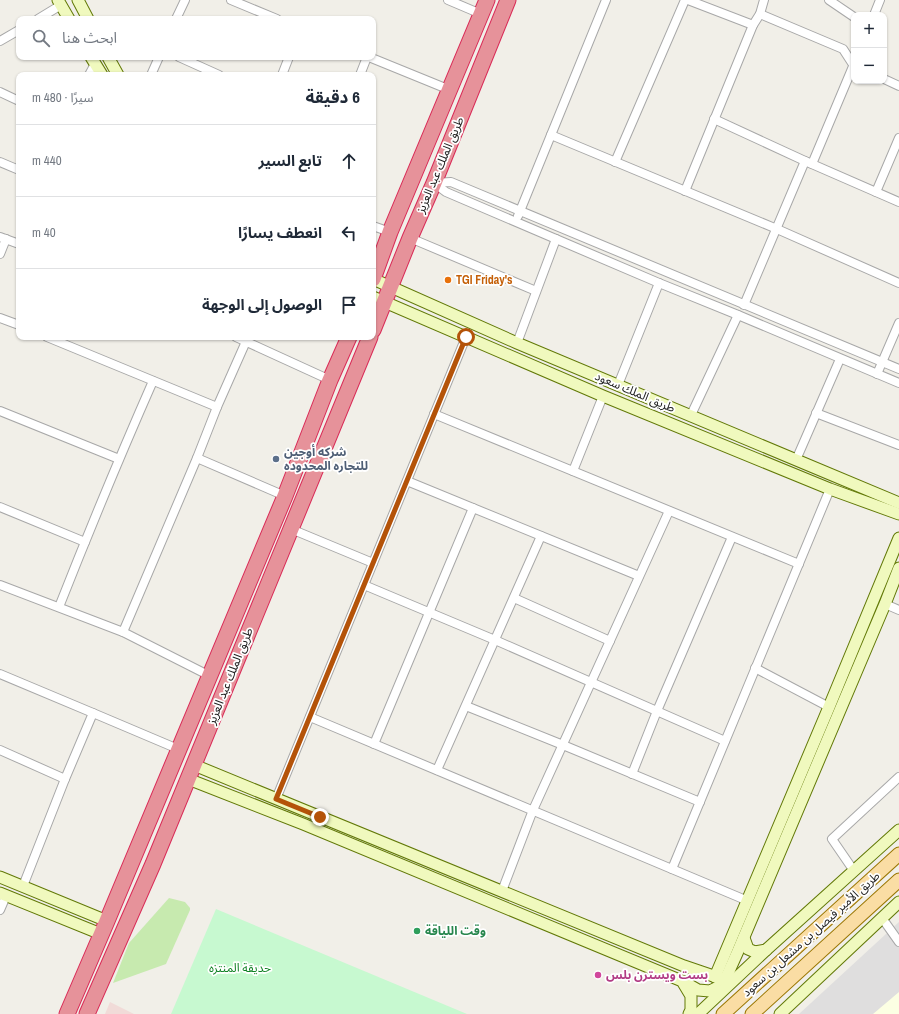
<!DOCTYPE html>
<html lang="ar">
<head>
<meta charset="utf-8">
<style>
	:root { --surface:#fff; --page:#f6f6f7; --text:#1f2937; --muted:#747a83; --line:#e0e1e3 }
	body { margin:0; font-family:"Archivo Narrow","Noto Sans Arabic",sans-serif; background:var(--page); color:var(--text); direction:rtl }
	.controls { position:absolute; right:12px; top:12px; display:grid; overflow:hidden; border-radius:8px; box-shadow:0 1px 3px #0004 }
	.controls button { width:36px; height:36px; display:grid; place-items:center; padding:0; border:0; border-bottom:1px solid var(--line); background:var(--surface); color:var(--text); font:20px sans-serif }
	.stop { position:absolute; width:12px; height:12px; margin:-9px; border:3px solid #b45309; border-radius:50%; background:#fff }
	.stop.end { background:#b45309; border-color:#fff; box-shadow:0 1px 4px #0008 }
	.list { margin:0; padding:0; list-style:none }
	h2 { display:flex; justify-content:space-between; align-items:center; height:52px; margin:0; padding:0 16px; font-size:17px }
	h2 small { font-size:13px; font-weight:400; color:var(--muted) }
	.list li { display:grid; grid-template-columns:26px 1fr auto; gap:12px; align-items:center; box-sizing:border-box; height:72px; padding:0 16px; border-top:1px solid var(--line) }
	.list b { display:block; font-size:15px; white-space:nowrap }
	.list em { font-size:13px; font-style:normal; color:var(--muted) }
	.icon { flex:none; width:22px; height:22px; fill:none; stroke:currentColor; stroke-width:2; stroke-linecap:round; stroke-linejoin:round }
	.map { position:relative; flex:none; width:899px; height:1014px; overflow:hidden; direction:ltr }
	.search { position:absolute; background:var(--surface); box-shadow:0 1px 3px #0004; left:16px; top:16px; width:360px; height:44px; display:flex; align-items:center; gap:10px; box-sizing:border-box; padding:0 14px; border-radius:8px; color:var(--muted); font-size:15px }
	.panel { position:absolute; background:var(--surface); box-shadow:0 1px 3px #0004; left:16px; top:72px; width:360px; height:268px; border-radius:8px; direction:rtl }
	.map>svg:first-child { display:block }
</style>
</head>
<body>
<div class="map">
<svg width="899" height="1014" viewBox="0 0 899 1014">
	<rect width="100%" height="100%" fill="#f1efe8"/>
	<path fill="#dfdede" d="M899,922v92h-100z"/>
	<path fill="#f1dbd8" d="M110,1002l24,12h-29z"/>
	<path fill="#fcffe3" d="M899,992v22h-26z"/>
	<path fill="#c7eaaf" d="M169,898l16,4 5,6v2l-24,54 -53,19 16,-40z"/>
	<path fill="#c7f9d0" d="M216,909l251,105h-296z"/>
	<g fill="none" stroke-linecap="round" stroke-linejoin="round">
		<defs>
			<g id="street">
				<path d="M231,0l46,19"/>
				<path d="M448,0l33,14"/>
				<path d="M688,0l65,25"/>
				<path d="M829,0l25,17"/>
				<path d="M760,14l83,35 11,17"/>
				<path d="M874,15l6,-15"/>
				<path d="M38,19l23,-14"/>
				<path d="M176,19l9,-19"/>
				<path d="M0,41l19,-11"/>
				<path d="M179,57l40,18"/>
				<path d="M369,57l81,33"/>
				<path d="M89,75l6,-11"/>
				<path d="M151,75l8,-18"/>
				<path d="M282,75l7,-18"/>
				<path d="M360,75l7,-18"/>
				<path d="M884,79l15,7"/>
				<path d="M0,92l19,9"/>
				<path d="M714,119l91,42 94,41"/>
				<path d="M551,135l226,94 122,54"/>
				<path d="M0,162l19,8"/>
				<path d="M615,162l70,-162"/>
				<path d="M812,164l42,-100"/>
				<path d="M434,183l12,9 213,91 79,32 161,68"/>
				<path d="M434,183l17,-1 448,187"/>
				<path d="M685,191l68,-166 7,-11 4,-14"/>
				<path d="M876,192l23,-54"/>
				<path d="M518,216l88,-216"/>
				<path d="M373,226l17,6"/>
				<path d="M0,237l19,7"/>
				<path d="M410,238l126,53"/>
				<path d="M0,254l6,-15"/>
				<path d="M744,305l61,-144"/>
				<path d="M0,318l19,7"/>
				<path d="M47,337l170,70"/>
				<path d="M236,337l94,43"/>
				<path d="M517,343l39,-104"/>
				<path d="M877,374l22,-51"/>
				<path d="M618,385l41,-102"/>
				<path d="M0,411l119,48"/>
				<path d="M816,413l83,32"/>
				<path d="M434,414l365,150"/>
				<path d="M691,415l47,-100"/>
				<path d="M197,458l88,38"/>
				<path d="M796,460l44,-101"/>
				<path d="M573,471l30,-75"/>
				<path d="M407,481l232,95"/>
				<path d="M0,507l85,35"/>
				<path d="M291,529l82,34"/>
				<path d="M0,585l123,47 87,44"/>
				<path d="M364,585l131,55 230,101"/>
				<path d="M514,598l96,43"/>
				<path d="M885,604l14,6"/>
				<path d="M59,607c30,-76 61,-151 94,-226"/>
				<path d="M123,632l74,-174 20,-51 31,-70"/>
				<path d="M755,668l74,39"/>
				<path d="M0,674l93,39 -28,66 -42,107"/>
				<path d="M466,706l97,39 137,57"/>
				<path d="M93,713l85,36"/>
				<path d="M310,717l438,184"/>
				<path d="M374,744l99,-236"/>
				<path d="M0,750l65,29"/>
				<path d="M437,770l104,-234"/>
				<path d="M632,774l25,-63 75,-174"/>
				<path d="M276,799l190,-462"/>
				<path d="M672,869l158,-380"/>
				<path d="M854,871l-22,-32 67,-62"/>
				<path d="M502,891l31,-81 136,-299"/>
				<path d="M0,910l6,-14"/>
				<path d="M882,918l17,24"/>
			</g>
			<g id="secondary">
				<path d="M58,0l11,19"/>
				<path d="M78,0l10,19"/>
				<path d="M91,57l11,18"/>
				<path d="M108,57l10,18"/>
				<path d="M373,279l144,64 382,160"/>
				<path d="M373,297l230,99 227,93 69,25"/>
				<path d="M194,765l490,201 47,16"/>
				<path d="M188,779l115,45 379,157 9,15v14l-2,4"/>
				<path d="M0,877l107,44"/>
				<path d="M0,893l101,41"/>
				<path d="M744,938l4,11 7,3 11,-2"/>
				<path d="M715,977l114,-270 70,-169"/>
				<path d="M684,982l14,8 12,1 8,-4 7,-7 13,-29 147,-347 14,-36"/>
				<path d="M698,1014l68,-64 133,-120"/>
				<path d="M780,1014l119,-112"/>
			</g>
			<g id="primary">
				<path d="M723,1014l176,-160"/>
				<path d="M752,1014l147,-134"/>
			</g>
			<g id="highway">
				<path d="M373,279l17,-47 97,-232"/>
				<path d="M373,330l37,-92 24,-55 74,-183"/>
				<path d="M67,1014l40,-93 178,-425 45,-116 19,-43"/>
				<path d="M87,1014l66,-150 217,-527"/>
			</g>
		</defs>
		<use href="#street" stroke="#a8a8a8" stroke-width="10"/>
		<use href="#secondary" stroke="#627907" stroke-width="13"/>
		<use href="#primary" stroke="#9b7703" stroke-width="15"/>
		<use href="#highway" stroke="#d92b57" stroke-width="17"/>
		<use href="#street" stroke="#fff" stroke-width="8"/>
		<use href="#secondary" stroke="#f0f9be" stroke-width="11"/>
		<use href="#primary" stroke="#fadda4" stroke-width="13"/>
		<use href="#highway" stroke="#e6929a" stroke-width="15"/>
	</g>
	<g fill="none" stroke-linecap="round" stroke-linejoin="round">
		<path stroke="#b45309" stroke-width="5" d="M320,817l-44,-18 190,-462"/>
	</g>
	<circle fill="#e8710a" stroke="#fff" stroke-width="1.5" cx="448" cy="280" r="4"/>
	<circle fill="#5c6f8a" stroke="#fff" stroke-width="1.5" cx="276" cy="459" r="4"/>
	<circle fill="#2e9e5b" stroke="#fff" stroke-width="1.5" cx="417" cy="931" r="4"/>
	<circle fill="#d1479c" stroke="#fff" stroke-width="1.5" cx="598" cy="975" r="4"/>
	<g text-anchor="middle" stroke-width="3.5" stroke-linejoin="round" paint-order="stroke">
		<g font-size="12" fill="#212121" stroke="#fff">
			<text transform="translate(440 165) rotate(-67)" y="4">طريق الملك عبد العزيز</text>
			<text transform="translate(635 392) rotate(23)" y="4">طريق الملك سعود</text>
			<text transform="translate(230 676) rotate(-68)" y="4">طريق الملك عبد العزيز</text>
			<text transform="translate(811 934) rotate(-42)" y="4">طريق الأمير فيصل بن مشعل بن سعود</text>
		</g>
		<g font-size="12" font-weight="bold" fill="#c56008" stroke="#fff" text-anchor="start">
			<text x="456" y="284">TGI Friday's</text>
		</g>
		<g font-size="12" font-weight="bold" fill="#4e5e75" stroke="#fff" text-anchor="start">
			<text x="284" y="456">شركه أوجين<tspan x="284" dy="14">للتجاره المحدوده</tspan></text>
		</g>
		<g font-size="12" font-weight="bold" fill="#27864d" stroke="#fff" text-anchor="start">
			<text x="425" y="935">وقت اللياقة</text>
		</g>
		<g font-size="12" fill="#0e8022" stroke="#fff">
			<text x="240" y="972">حديقة المنتزه</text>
		</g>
		<g font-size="12" font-weight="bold" fill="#b23c85" stroke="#fff" text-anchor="start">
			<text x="606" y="979">بست ويسترن بلس</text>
		</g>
	</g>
</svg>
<div class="controls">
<button>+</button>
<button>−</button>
</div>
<div class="stop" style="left:466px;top:337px"></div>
<div class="stop end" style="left:320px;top:817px"></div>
<div class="search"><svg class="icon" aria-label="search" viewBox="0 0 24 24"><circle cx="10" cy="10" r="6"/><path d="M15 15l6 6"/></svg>ابحث هنا</div>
<section class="panel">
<h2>6 دقيقة<small>سيرًا · 480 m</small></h2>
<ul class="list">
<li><svg class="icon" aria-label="ahead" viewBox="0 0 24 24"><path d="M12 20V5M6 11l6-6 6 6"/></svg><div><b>تابع السير</b></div><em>440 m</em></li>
<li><svg class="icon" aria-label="left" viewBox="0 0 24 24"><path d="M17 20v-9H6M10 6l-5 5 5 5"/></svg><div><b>انعطف يسارًا</b></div><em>40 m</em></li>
<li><svg class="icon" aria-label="arrive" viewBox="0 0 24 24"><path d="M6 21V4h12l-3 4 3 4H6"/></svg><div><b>الوصول إلى الوجهة</b></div></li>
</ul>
</section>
</div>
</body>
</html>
